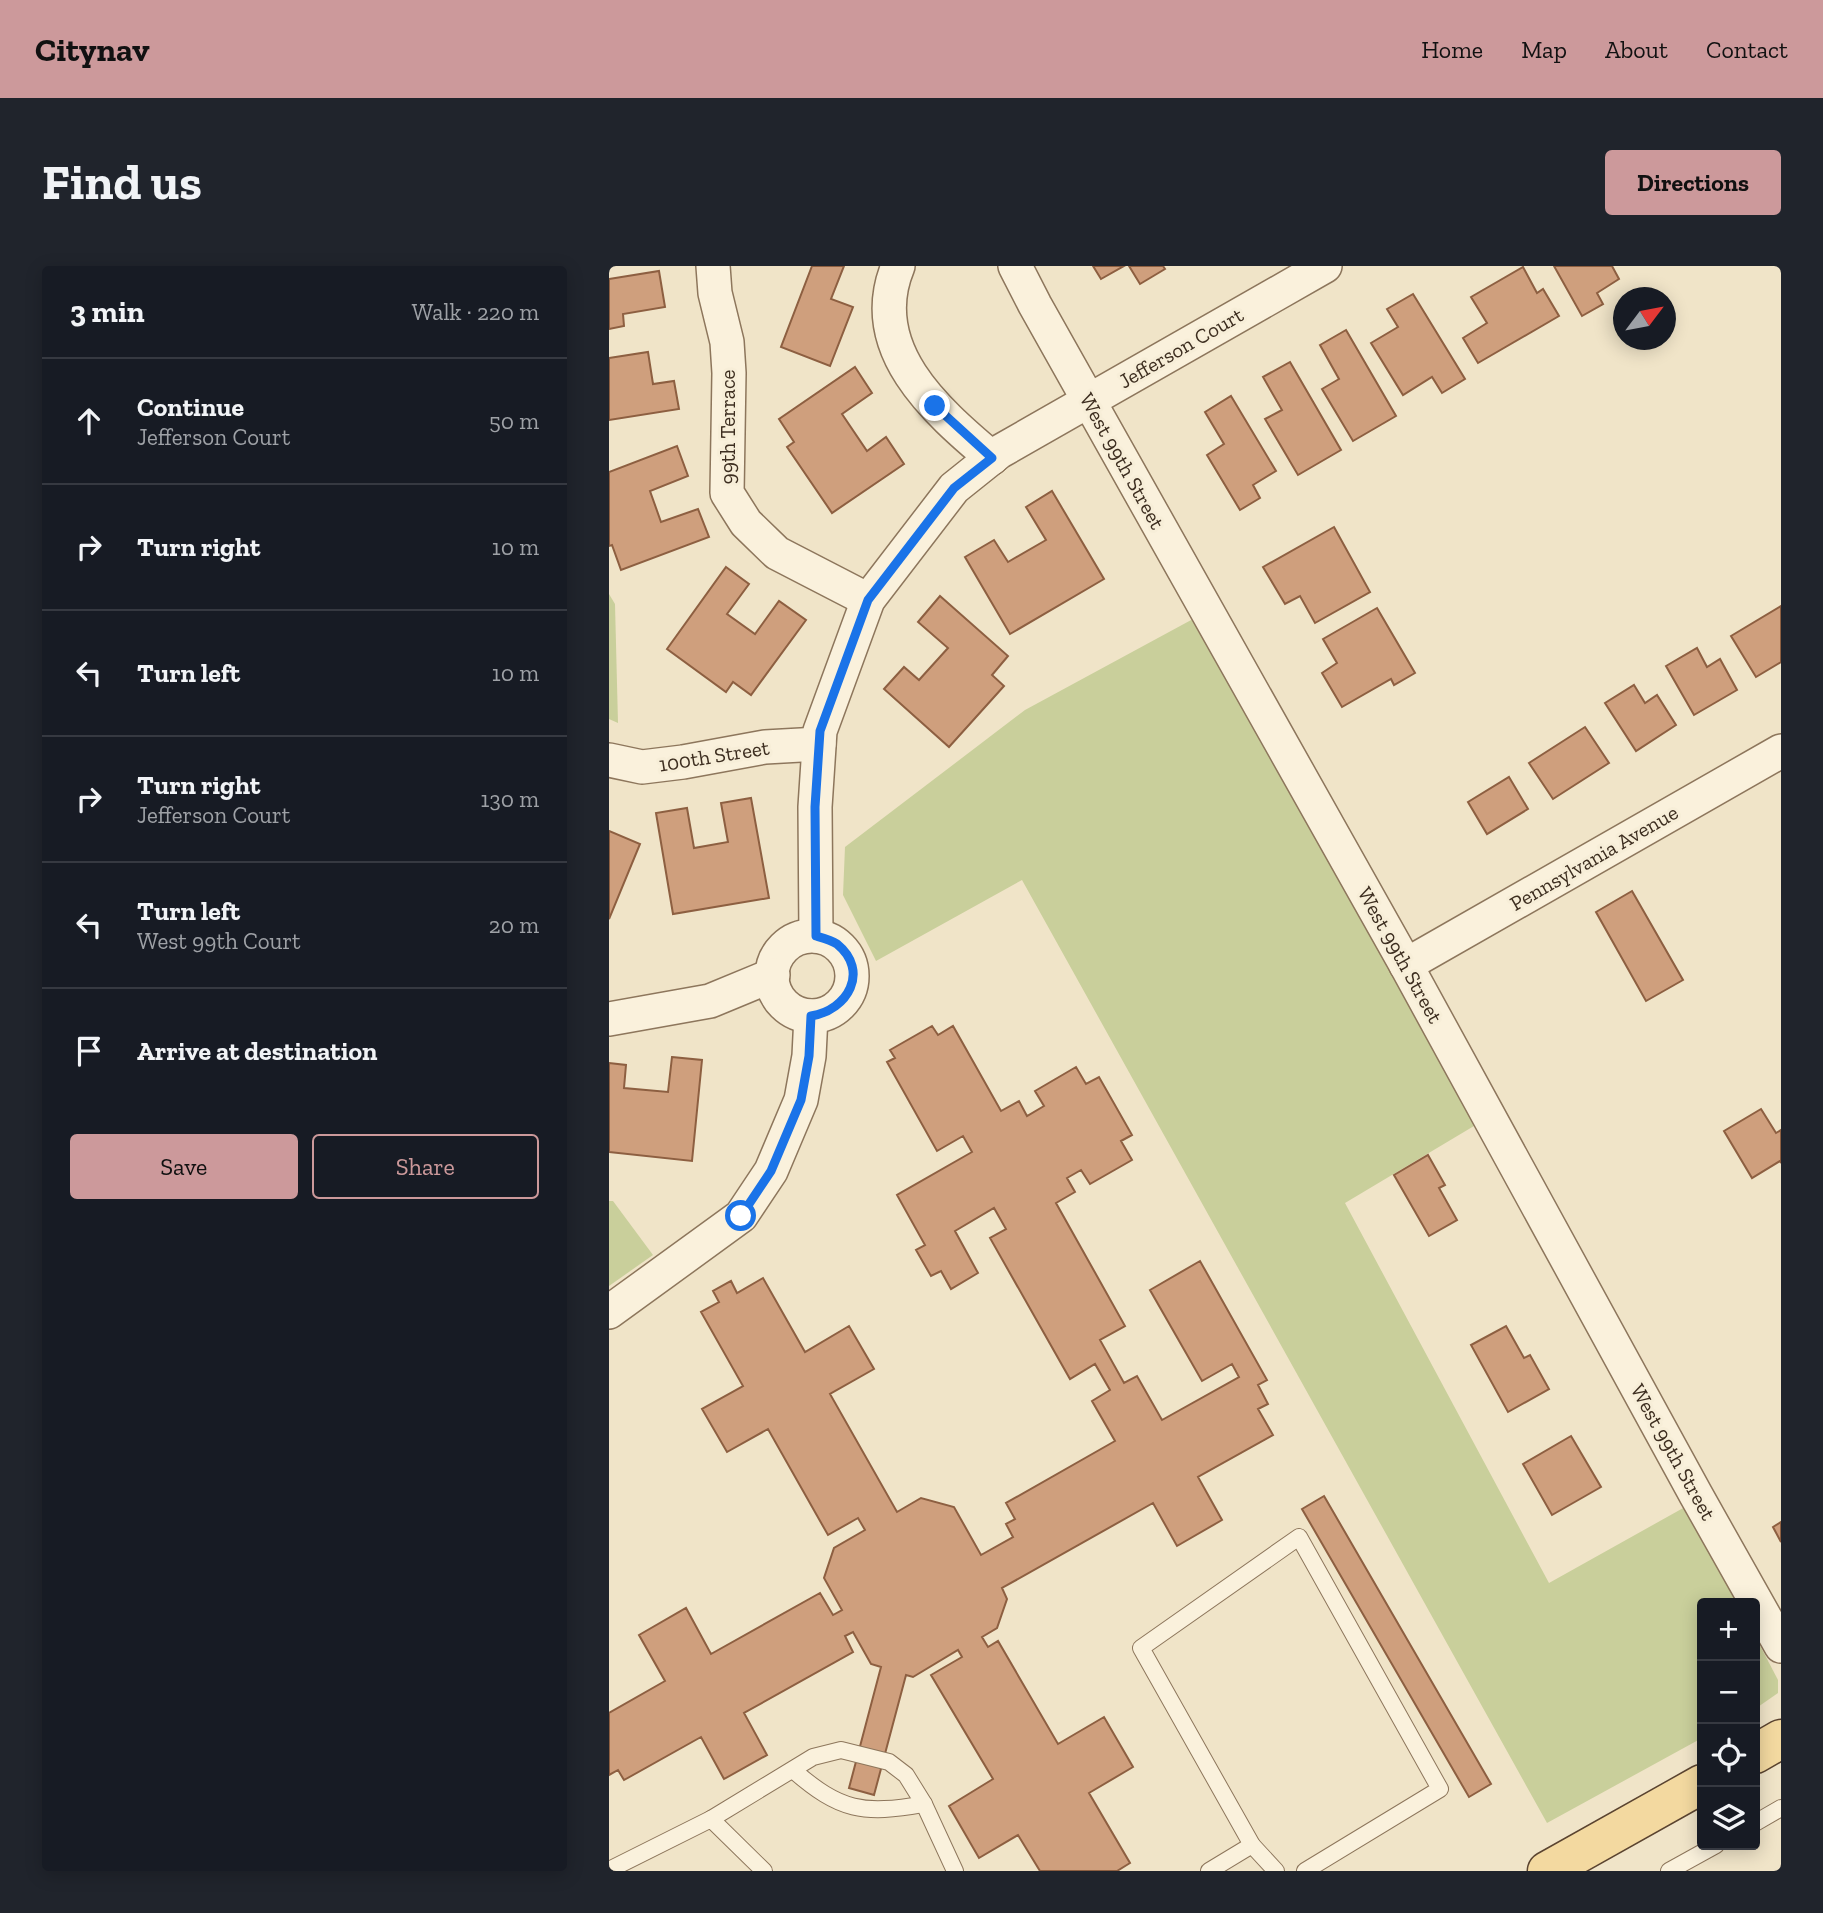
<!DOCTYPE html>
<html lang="en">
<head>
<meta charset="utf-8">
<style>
	:root { --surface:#171b24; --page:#20242c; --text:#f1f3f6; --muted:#9ea1a6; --line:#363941; --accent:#cc999b }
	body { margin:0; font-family:"Zilla Slab",serif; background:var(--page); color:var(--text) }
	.controls { position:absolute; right:21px; bottom:21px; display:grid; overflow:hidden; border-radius:7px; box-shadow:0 4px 18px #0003 }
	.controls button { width:63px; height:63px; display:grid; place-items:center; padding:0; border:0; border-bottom:2px solid var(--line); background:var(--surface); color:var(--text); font:35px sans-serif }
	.compass { position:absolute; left:1004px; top:21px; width:63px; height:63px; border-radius:50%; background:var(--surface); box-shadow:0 4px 18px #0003; rotate:58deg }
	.stop { position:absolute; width:21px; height:21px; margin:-16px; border:5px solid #1a73e8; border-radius:50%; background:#fff }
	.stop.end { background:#1a73e8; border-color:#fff; box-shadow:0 2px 7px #0008 }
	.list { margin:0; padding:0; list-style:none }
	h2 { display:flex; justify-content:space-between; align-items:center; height:91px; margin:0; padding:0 28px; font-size:30px }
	h2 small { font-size:23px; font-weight:400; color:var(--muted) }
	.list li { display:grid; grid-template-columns:46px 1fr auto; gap:21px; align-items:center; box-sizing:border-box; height:126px; padding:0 28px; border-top:2px solid var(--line) }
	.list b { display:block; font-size:26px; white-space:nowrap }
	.list p { margin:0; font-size:23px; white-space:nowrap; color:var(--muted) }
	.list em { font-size:23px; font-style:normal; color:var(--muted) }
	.actions { display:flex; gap:14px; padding:21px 28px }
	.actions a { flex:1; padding:16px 0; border:2px solid var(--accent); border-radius:7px; text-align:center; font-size:24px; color:var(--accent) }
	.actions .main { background:var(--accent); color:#111 }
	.icon { flex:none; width:38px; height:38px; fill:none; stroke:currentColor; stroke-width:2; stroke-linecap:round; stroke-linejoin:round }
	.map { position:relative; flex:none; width:1172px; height:1605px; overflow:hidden; border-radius:7px }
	header { display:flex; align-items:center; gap:42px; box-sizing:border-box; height:98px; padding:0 35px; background:var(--accent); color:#111 }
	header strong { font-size:33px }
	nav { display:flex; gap:38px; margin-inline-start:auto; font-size:24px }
	.intro { display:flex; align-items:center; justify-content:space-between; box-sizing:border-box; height:168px; padding:0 42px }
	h1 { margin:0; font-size:49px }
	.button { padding:18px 32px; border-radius:7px; background:var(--accent); color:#111; font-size:24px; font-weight:700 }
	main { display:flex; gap:42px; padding:0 42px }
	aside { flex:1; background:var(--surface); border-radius:7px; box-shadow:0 4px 18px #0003 }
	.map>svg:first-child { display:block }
</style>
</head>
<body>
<header>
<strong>Citynav</strong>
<nav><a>Home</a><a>Map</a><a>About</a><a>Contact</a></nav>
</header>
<div class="intro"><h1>Find us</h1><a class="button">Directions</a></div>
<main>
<aside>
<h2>3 min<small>Walk · 220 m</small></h2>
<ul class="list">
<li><svg class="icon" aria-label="ahead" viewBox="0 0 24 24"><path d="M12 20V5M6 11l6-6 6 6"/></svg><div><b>Continue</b><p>Jefferson Court</p></div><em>50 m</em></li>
<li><svg class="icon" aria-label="right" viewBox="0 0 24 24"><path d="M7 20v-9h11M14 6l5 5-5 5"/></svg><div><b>Turn right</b></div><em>10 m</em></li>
<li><svg class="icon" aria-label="left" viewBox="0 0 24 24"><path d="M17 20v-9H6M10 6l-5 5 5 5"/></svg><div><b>Turn left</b></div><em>10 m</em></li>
<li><svg class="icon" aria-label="right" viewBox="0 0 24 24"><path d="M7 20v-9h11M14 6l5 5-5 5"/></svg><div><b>Turn right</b><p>Jefferson Court</p></div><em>130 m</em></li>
<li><svg class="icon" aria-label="left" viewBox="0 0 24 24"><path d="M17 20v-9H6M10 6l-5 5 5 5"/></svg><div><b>Turn left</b><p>West 99th Court</p></div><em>20 m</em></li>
<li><svg class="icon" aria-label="arrive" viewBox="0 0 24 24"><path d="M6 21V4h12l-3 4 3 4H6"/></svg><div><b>Arrive at destination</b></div></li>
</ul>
<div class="actions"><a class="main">Save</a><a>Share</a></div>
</aside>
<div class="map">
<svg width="1172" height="1605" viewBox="0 0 1172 1605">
	<rect width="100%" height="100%" fill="#f0e4c8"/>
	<g fill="#c9cf9b">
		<path d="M0,328l6,10 3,119 -9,-4z"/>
		<path d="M584,353l286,504 -134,80 204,380 136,-76 52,96h-35v135l-155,85 -525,-943 -146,81 -33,-66 2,-48 180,-137z"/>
		<path d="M0,935h4l40,54 -44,31z"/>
		<path d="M1146,1370l23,44v13l-23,16z"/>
	</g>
	<g fill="#cf9f7d" stroke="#8d5f41" stroke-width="2">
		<path d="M203,0h32l-13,33 22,8 -23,59 -49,-19z"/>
		<path d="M484,0h31l-23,13z"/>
		<path d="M520,0h34l2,3 -25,15z"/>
		<path d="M945,0h58l7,13 -22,14 6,11 -21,12z"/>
		<path d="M914,1l14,26 6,-4 16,27 -81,47 -15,-25 24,-15 -16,-26z"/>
		<path d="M50,5l6,36 -42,7 1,12 -15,3v-50z"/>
		<path d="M804,28l52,85 -23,14 -10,-16 -29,18 -32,-52 27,-16 -11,-18z"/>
		<path d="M737,64l50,86 -43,25 -31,-52 17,-10 -19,-34z"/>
		<path d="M39,86l5,32 21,-3 5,28 -70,11v-62z"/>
		<path d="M681,96l51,88 -43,25 -33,-56 17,-9 -19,-33z"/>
		<path d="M246,101l17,26 -30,21 25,37 19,-14 18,27 -72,49 -45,-66 7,-5 -15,-23z"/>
		<path d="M622,130l45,75 -23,14 7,13 -20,12 -33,-55 17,-11 -19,-32z"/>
		<path d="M68,180l11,30 -38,15 11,31 37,-13 11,28 -88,33 -9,-25 -3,1v-74z"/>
		<path d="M443,225l52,88 -94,55 -45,-77 29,-17 14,22 38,-22 -20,-33z"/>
		<path d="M725,261l36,65 -55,31 -15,-27 -15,8 -22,-37z"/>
		<path d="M117,301l23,17 -22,30 28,20 24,-33 27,19 -55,75 -18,-13 -7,10 -59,-43z"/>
		<path d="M331,330l68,60 -16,19 12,11 -55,61 -65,-58 20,-22 15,13 29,-32 -30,-26z"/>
		<path d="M1172,340v56l-25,15 -25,-41z"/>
		<path d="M768,342l38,65 -21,12 -3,-6 -49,28 -20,-34 15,-10 -14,-24z"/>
		<path d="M1088,382l10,19 13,-8 17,31 -43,25 -28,-49z"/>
		<path d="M1025,419l11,18 12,-8 19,30 -40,26 -31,-48z"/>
		<path d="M976,461l24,36 -56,36 -24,-36z"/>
		<path d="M900,511l19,32 -41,25 -19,-32z"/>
		<path d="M142,532l18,100 -96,16 -17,-101 31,-5 7,40 34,-6 -7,-39z"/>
		<path d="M0,565l31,13 -31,75z"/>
		<path d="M1023,625l51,89 -37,21 -50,-89z"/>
		<path d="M323,760l6,9 15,-9 48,85 18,-10 8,15 17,-10 -9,-15 41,-24 10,17 13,-7 33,58 -11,6 11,19 -42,24 -9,-14 -14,8 8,14 -19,11 69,123 -25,14 24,43 13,-7 25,44 77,-43 -7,-13 -30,17 -52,-91 50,-29 67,119 -9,5 10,19 -10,5 15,26 -75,42 24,43 -45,26 -24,-43 -151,85 5,11 -10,29 -15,9 6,10 10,-6 60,103 46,-27 29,50 -44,26 41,70 -13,8h-77l-22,-36 -39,23 -30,-52 44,-27 -62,-104 31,-18 -4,-7 -45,27 -7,-2 -32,120 -25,-7 32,-121 -10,-3 -18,-32 -8,4 8,16 -109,61 23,42 -43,24 -23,-42 -77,43 -6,-10 -9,5v-62l56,-32 -26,-46 47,-27 25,46 109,-61 13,22 9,-5 -18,-32 10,-30 31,-18 -7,-12 -30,17 -60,-106 -41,23 -25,-43 41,-23 -42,-74 18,-10 -6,-11 18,-10 6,12 26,-15 42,74 44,-26 25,43 -44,25 67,118 24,-14 33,9 27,48 32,-18 -7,-13 9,-5 -9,-16 109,-62 -23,-40 18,-11 -15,-26 -25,15 -80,-141 16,-9 -12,-21 -39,23 23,42 -27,16 -10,-18 -10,5 -15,-26 9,-5 -28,-50 75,-43 -9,-16 -26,15 -50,-89 8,-4 -5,-8z"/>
		<path d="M63,791l30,3 -10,101 -83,-9v-89l17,2 -2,23 44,4z"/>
		<path d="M1152,843l15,24 5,-3v33l-1,-2 -28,17 -28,-47z"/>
		<path d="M819,889l17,30 -6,3 18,32 -28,16 -35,-61z"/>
		<path d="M897,1060l18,32 6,-3 19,34 -41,23 -37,-67z"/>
		<path d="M962,1170l30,51 -49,28 -29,-51z"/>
		<path d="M715,1230l167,288 -22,13 -167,-288z"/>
		<path d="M1172,1256v20l-8,-15z"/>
	</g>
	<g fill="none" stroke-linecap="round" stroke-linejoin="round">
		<defs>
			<g id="lane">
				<path d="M184,1504c47,41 70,45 131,34"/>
				<path d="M102,1553l102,-62 28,-7 48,12 17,13 18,29 31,67"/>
				<path d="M1146,1557l26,-15"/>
				<path d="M0,1604l102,-51 53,52"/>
				<path d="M600,1605l43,-26"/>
				<path d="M667,1605l-24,-26 -111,-197 158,-111 141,252 -135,82"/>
				<path d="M1060,1605l47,-26"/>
			</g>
			<g id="street">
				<path d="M104,0l2,27 12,49 2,31 -2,120 19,30 31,30 91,47"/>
				<path d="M289,0c-34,82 37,144 94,192"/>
				<path d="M406,0l20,39 371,660 290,530 85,151"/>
				<path d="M0,494l33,7 41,-5 82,-15 54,-3"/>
				<path d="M207,670l-1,-129 5,-76 48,-131 86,-112 45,-36 326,-186"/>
				<circle cx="203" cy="710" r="40"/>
				<path d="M797,699l375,-214"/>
				<path d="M0,753l101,-18 63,-26"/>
				<path d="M0,1046l132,-96 30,-45 30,-71 8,-44 2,-40"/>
			</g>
			<g id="primary">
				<path d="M1146,1488l26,-15"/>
				<path d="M938,1605l155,-87"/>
			</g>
		</defs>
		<use href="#lane" stroke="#8d765c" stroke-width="18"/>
		<use href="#street" stroke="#8d765c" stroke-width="36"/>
		<use href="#primary" stroke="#5b4430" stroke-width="41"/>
		<use href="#lane" stroke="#faf1dc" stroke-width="16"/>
		<use href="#street" stroke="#faf1dc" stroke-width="33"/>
		<use href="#primary" stroke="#f3d9a0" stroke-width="38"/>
	</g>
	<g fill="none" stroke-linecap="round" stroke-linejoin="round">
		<path stroke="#1a73e8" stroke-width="9" d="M132,950l30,-45 30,-71 8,-44 2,-40c37,-6 59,-45 26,-72 -6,-4 -14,-6 -21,-8l-1,-129 5,-76 48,-131 86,-112 38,-30 -57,-52"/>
	</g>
	<g text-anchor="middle" stroke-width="6" stroke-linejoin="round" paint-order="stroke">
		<g font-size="21" fill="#3d2e20" stroke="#f7eed8">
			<text transform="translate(572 82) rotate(-30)" y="7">Jefferson Court</text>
			<text transform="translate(119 161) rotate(-90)" y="7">99th Terrace</text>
			<text transform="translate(513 195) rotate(61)" y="7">West 99th Street</text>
			<text transform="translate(105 490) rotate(-9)" y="7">100th Street</text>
			<text transform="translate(985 592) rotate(-30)" y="7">Pennsylvania Avenue</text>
			<text transform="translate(791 689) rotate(61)" y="7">West 99th Street</text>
			<text transform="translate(1064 1186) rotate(61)" y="7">West 99th Street</text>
		</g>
	</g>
</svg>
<div class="controls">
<button>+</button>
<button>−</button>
<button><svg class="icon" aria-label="locate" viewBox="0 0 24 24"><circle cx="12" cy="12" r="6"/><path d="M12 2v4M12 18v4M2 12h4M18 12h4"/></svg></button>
<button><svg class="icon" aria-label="layers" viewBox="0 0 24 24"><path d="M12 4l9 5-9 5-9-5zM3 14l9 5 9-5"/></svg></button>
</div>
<svg class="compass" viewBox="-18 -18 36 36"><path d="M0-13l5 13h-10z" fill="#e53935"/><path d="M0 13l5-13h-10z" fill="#9ea1a6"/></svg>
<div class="stop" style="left:132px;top:950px"></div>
<div class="stop end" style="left:326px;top:140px"></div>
</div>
</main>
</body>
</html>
